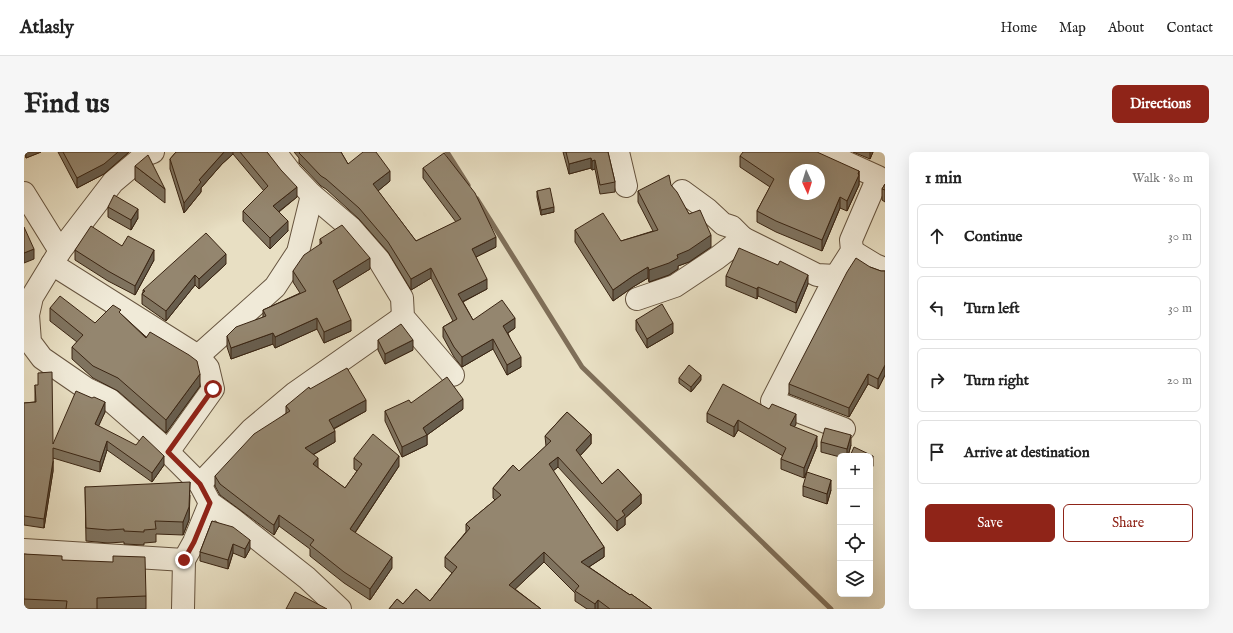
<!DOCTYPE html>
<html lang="en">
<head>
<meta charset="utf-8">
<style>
	:root { --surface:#fff; --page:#f6f6f6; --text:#222; --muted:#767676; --line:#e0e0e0; --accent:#8f2418 }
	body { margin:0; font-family:"IM FELL English",serif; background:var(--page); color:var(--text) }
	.controls { position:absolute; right:12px; bottom:12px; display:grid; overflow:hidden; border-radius:6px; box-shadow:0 4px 16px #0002 }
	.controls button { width:36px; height:36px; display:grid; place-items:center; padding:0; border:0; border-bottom:1px solid var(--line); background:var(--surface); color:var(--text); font:20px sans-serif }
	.compass { position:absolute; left:765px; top:12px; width:36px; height:36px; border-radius:50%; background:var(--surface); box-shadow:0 4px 16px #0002; rotate:176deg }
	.stop { position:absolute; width:12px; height:12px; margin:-9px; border:3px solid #8f2418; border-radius:50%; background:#fff }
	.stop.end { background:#8f2418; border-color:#fff; box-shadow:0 1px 4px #0008 }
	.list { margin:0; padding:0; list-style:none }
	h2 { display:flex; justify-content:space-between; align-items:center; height:52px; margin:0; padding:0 16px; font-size:17px }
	h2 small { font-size:13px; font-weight:400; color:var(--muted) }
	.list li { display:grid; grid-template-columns:26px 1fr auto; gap:12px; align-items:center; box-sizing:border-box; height:64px; margin:0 8px 8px; padding:0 8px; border:1px solid var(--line); border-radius:6px }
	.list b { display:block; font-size:15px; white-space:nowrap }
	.list em { font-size:13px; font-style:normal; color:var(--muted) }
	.actions { display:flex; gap:8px; padding:12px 16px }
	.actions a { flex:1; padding:9px 0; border:1px solid var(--accent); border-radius:6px; text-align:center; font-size:14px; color:var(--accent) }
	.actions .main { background:var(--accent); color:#fff }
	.icon { flex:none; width:22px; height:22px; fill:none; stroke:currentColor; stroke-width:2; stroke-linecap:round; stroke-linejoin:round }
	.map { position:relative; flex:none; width:861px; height:457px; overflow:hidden; border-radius:6px }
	header { display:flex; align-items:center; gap:24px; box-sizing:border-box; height:56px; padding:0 20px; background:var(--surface); border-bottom:1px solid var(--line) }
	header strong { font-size:19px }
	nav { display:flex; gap:22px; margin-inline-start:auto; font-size:14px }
	.intro { display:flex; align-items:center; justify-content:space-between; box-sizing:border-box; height:96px; padding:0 24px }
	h1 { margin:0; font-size:28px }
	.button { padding:10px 18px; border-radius:6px; background:var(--accent); color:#fff; font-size:14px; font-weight:700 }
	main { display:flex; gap:24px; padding:0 24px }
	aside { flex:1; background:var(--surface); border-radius:6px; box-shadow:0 4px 16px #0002 }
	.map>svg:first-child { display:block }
</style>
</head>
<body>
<header>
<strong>Atlasly</strong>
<nav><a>Home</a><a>Map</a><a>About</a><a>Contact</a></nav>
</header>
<div class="intro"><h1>Find us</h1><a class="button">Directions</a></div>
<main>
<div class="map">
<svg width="861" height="457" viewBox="0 0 861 457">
	<rect width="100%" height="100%" fill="#e8dfc3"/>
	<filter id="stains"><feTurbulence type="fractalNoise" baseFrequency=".005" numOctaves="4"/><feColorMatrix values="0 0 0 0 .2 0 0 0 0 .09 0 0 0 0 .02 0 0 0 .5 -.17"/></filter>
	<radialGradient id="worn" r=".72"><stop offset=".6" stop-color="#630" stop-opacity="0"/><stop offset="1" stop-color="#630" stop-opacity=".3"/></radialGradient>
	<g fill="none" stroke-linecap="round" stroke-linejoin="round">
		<g stroke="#7f6f59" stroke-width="5">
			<path d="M423,0l21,33"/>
			<path d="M453,47l105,168 249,242"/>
		</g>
		<defs>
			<g id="minor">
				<path d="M129,0l-8,3 -32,27 -53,69 -28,46 -4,18 2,27 12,16 45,31 23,11 47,41 43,43 10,19 21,15 76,60 33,31"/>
				<path d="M251,0l16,21 21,22 39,33 28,32 23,38 1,19 50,58"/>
				<path d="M594,0l8,34"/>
				<path d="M799,0l55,25 -27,63 1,11 -16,25 -64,125 72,28"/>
				<path d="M658,39l26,19 15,14 9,3 11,11 74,37 19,1"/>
				<path d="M0,41l36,58"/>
				<path d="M828,99l23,14 10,4"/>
				<path d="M28,112l146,92 10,12 5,21 -45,63"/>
				<path d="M613,147l38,-13 42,-28 26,-20"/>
				<path d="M174,204l77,-69 23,-35 14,-57"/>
				<path d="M176,332l51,-54 44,-37 108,-76"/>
				<path d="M0,398l160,10"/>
				<path d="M159,457l1,-49 10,-18 16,-39"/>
			</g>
		</defs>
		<use href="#minor" stroke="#66543f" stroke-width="24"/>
		<use href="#minor" stroke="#f0ead8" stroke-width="22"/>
	</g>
	<g fill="#7f735f" stroke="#3a2513">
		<path d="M0,0h17l-15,6z"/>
		<path d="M34,0h71l-25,22 -27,14z"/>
		<path d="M152,0h91l30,45 -18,15 9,19 -18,18 -27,-28v-10l21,-20 -31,-37 -11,10 -21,24v4l-17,21 -14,-44v-10z"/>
		<path d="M270,0h47l7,12 42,17 -12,10 38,50 40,-19 -33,-44v-10l73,79 -20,10 11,32 -24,13 10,18 42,8 -7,5 13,34 -14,8 -14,-26 -31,18 -8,-10 -11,-20v-10l10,-6 -22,-43 -20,12 -23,-38 -29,-33 -33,-30 -5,-3 -20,-21 -2,-2v-5z"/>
		<path d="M539,0h45l7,30v10l-15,2 -5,-25 -3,1 -1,-2 -22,6z"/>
		<path d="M829,0h20l-3,7z"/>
		<path d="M716,4l119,15v14l-12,26 -7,-3 -18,43 -46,-19 -19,-10v-11l13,-24 -30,-20z"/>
		<path d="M111,14l30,23v14l-30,-23z"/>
		<path d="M861,32v18l-3,-2v-11z"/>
		<path d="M647,33l18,29 22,33 -22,15 -11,4v3l-9,6 -20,7 -1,-4 -15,9 -20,14 -38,-59v-12l46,11 32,-10 -15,-29v-11z"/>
		<path d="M513,39l17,21 -13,3 -4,-18z"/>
		<path d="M84,55l30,11 -7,12 -23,-13z"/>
		<path d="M296,87l50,30 -33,20 14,42 -27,12 -7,-14 -42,19 -2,-4 -42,15 -4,-12v-11l36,-19v-7l37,-17 -7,-11v-11l27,-26z"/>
		<path d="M98,94l32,14 -19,35 -27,-14 -33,-21v-10z"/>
		<path d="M202,112l-27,25 -4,-4 -29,36 -24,-17v-10l1,-2v-2z"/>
		<path d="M846,115l11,4h4v104l-7,14 -10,-5 -19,33 -60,-23v-10z"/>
		<path d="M702,124l82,8 -12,29 -38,-17 -1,3 -31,-13z"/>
		<path d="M26,156l45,15 26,-9 79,72 -34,47 -48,-42 -25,-13 -21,-19v-12l5,-5 -27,-21z"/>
		<path d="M612,168l37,13 -26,15 -11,-18z"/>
		<path d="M354,188l35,10 -28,14 -7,-14z"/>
		<path d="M655,226l22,2 -10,12 -12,-9z"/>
		<path d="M11,233l18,59 52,-32 -7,14 66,39 -12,17 -45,-32 -7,22 -47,-14v13l-9,57 -20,-3v-122l11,-1z"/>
		<path d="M286,237l56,22 -32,18 1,13 -22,13 5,13 27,20 12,-17 -3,-2v-11l45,8 -44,67 37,35 -22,32 -26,-17 -34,-27v-7l-31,-23 -5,9 -54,-40 -5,-9v-10l71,-63v-7z"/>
		<path d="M387,251l52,6 -36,26v10l-25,12 -17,-36v-10z"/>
		<path d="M543,260l24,22v10l-11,12 22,28 16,-15 23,25v10l-16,14v7l-8,6 -59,-64 -5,4 51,76v10l-15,10 41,28 1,-1 21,15h-65l-12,-8v-8l-31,-31 -29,27 26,20h-152l8,-10 6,5 13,-15 14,12 22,-28 -7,-6v-10l21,-25v-8l29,-24 -2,-2v-10l20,-23 6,6 27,-25 -1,-10z"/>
		<path d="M683,261l89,11 -2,3 23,19 -13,32 -23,-9v-10l2,-3 -45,-26 -4,7 -27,-15z"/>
		<path d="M797,290l30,3 -3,11h-8v1l-19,-5z"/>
		<path d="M779,334l28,4 -4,14 -24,-8z"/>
		<path d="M61,335l105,8 -1,25 -6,15 -27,-1v8l-12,1v2l-20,-1v-2l-16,1 -22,-2z"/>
		<path d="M188,369l38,28 -5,9 -12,-5 -5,16 -28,-8v-9z"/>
		<path d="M0,402l38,6 84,36v13h-122z"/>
	</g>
	<g fill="#685e4e" stroke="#3a2513">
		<path d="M2,0h15l-15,6z"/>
		<path d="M94,0h11l-25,22 -27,14v-10z"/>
		<path d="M200,0h9v2l-11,10 -21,24v4l-17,21v-10l15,-23z"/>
		<path d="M846,0h3l-3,7z"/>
		<path d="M567,6v10l-22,6v-10z"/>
		<path d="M571,8v9l-3,1v-9z"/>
		<path d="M366,19v10l-17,14v-11z"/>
		<path d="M835,19v14l-12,26v-10z"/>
		<path d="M273,35v10l-24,19v-10z"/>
		<path d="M816,45v11l-18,43v-11z"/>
		<path d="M530,55v5l-13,3v-5z"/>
		<path d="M114,57v9l-7,12v-10z"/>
		<path d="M264,69v10l-18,18v-11z"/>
		<path d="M687,83v12l-22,15 -11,4v3l-9,6 -20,7v-12l28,-15z"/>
		<path d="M472,85v10l-24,12v-10z"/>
		<path d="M10,97v10l-10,4v-10z"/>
		<path d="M130,98v10l-19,35v-9z"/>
		<path d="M202,102v10l-27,25v-10z"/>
		<path d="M346,106v11l-37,23v-11z"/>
		<path d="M624,115v11l-15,9 -20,14v-11l20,-14z"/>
		<path d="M407,116v10l-20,12v-11z"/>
		<path d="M171,123v10l-29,36v-10z"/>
		<path d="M784,123v9l-12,29v-10z"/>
		<path d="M463,127v10l-29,15v-10z"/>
		<path d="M734,135v9l-1,3v-10z"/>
		<path d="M293,166v11l-42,19v-11z"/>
		<path d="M491,166v10l-12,8v-10z"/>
		<path d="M327,168v11l-27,12v-11z"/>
		<path d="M649,171v10l-26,15v-9z"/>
		<path d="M249,181v11l-42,15v-11z"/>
		<path d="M469,187v10l-31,18v-10z"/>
		<path d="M389,188v10l-28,14v-10z"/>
		<path d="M497,205v10l-14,8v-10z"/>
		<path d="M861,213v10l-7,14v-10z"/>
		<path d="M176,222v12l-34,47v-13z"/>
		<path d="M844,222v10l-19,33v-9z"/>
		<path d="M677,223v5l-10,12v-5z"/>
		<path d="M439,247v10l-36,26v10l-25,12v-10l21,-19z"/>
		<path d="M342,248v11l-37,20v-11z"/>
		<path d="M81,250v10l-10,22v-10z"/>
		<path d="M772,262v10l-6,11v-10z"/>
		<path d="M714,268v10l-4,7v-10z"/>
		<path d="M311,279v11l-30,17v-11z"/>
		<path d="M567,282v10l-15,16v-10z"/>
		<path d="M827,283v10l-3,11h-1v-7z"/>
		<path d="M793,284v10l-13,32v-10z"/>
		<path d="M83,289v9l-7,22v-10z"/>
		<path d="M140,304v9l-12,17v-9z"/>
		<path d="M375,304v10l-49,74v-11z"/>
		<path d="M849,304v10l-3,5v-10z"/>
		<path d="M534,305v10l-9,7v-10z"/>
		<path d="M294,306v11l-5,-5z"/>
		<path d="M29,309v10l-9,57v-9z"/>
		<path d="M807,328v10l-4,14v-10z"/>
		<path d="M166,330l-1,38 -6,15v-13z"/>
		<path d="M617,342v10l-16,14v7l-8,6v-10l5,-10z"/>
		<path d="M255,363v11l-5,9v-10z"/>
		<path d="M226,388v9l-5,9v-9z"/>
		<path d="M209,392v9l-5,16v-9z"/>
		<path d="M580,395v10l-23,15v-10z"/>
		<path d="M520,400v10l-35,33v-10z"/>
		<path d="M368,405v11l-22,32v-11z"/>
		<path d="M574,448v9h-3v-5z"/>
	</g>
	<g fill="#94866f" stroke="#3a2513" fill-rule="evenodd">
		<path d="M39,0h55l-14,12 -27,14z"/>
		<path d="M152,0h48l-25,28 2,2 -17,21 -14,-44z"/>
		<path d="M216,0h27l14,18 16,17 -24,19 15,15 -18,17 -27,-27 25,-25z"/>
		<path d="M276,0h41l7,12 15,-12h13l14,19 -17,13 43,57 45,-22 -38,-51 21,-15 31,40 21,44 -24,12 15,30 -29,15 15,26 29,-20 13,18 -12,8 18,31 -14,8 -14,-26 -31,18 -8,-10 -11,-20 14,-8 -26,-51 -20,11 -23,-37 -29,-34 -33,-29 -5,-3 -20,-21 -2,-2z"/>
		<path d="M542,0h42l7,30 -15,3 -5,-25 -3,1 -1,-3 -22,6z"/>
		<path d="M719,0h74l42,19 -1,3 1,1 -12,26 -7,-4 -18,43 -46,-19 -19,-10 17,-32 -34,-23zM771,18h24v24h-24z"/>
		<path d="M124,3l17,34 -30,-23z"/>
		<path d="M645,23l2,10 6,7 12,22 11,-4 11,25 -22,15 -12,5 1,3 -9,5 -20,7 -1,-3 -15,9 -20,14 -38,-60 28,-17 18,28 37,-11 -20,-39z"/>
		<path d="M861,32v6l-3,-1z"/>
		<path d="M526,36l4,19 -13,3 -4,-19z"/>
		<path d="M90,43l24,14 -7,11 -23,-13z"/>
		<path d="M318,73l28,33 -37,23 18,39 -27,12 -7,-14 -42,19 -2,-4 -42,15 -4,-12 9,-9 30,-11 -3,-6 43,-19 -13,-20 11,-16 18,-12 -2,-4z"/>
		<path d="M67,74l31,20 6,-10 26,14 -19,36 -27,-15 -33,-21z"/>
		<path d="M0,75l10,22 -10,4z"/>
		<path d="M182,81l20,21 -27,25 -4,-4 -29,36 -24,-17 3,-3 -2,-1z"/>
		<path d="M715,96l39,17 2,-4 28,14 -12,28 -38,-16 -1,2 -31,-13z"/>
		<path d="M832,106l14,9 11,4h4v94l-7,14 -10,-5 -19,34 -60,-24 58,-112z"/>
		<path d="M36,144l35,27 18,-18 8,5 -2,2 27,26 4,-6 39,23 8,6 3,13 -34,46 -48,-42 -25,-12 -21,-19 11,-12 -33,-27z"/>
		<path d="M638,152l11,19 -26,16 -11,-19z"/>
		<path d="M377,172l12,16 -28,14 -7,-14z"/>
		<path d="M665,213l12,10 -10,12 -12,-9z"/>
		<path d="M323,216l19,32 -37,20 6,11 -30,17 13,10 -5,6 32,24 17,-24 -8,-6 19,-24 26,22 -49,73 42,28 -22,32 -26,-17 -34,-27 4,-5 -35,-25 -5,10 -2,-1 -52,-40 -5,-8 39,-42 36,-23 -4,-5 17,-14 6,-5 1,2z"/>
		<path d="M28,220l1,72 23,-53 16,7 2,-1 11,5 -10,22 41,21 7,-9 21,20 -12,17 -45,-32 -7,21 -47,-14v13l-9,58 -20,-3v-113l12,-1 -1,-17h3v-12z"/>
		<path d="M423,225l16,22 -40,29 4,7 -25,12 -17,-36 24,-11 2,3z"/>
		<path d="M699,232l46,25 3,-5 24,10 -6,11 27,11 -13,32 -23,-9 5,-11 -48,-28 -4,7 -27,-14z"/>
		<path d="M543,260l24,22 -15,16 26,34 16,-15 23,25 -19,17 3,4 -8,6 -59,-64 -9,7 55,83 -23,15 49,33 1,-1 21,15h-42l-12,-9 -3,4 -20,-13 4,-5 -35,-34 -35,33 32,24h-152l8,-10 6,5 13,-15 14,12 27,-34 -12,-10 25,-29 -4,-4 35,-29 -8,-7 20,-23 6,6 32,-30 -6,-5z"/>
		<path d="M801,276l26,7 -4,14 -26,-7z"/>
		<path d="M830,295l19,9 -3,5v-5h-20z"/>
		<path d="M783,320l24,8 -4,14 -24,-8z"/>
		<path d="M166,330l-1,25 -6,15 -28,-1 1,8 -12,1v2l-20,-1v-2l-16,1 -22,-2 -1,-41z"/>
		<path d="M188,369l21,6 17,13 -5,9 -12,-5 -5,16 -28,-8z"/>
		<path d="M0,402l38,2v4l51,2v-6l32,1 1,39 -49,2v11h-31l1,-8 -43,-2z"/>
		<path d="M271,440l32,17h-41z"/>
	</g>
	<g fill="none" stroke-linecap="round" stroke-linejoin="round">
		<path stroke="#8f2418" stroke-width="5" d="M160,408l10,-18 16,-39 -10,-19 -32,-32 45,-63"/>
	</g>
	<rect width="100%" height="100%" filter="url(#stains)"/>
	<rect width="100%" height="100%" fill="url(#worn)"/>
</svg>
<div class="controls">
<button>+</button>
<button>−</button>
<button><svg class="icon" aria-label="locate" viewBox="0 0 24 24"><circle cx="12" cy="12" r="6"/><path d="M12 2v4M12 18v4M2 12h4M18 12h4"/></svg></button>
<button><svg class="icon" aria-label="layers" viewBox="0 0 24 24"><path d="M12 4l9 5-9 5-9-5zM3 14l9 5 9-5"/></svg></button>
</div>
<svg class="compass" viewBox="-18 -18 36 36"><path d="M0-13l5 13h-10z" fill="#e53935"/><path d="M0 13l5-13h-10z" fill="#767676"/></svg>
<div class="stop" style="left:189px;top:237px"></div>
<div class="stop end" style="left:160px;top:408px"></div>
</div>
<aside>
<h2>1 min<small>Walk · 80 m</small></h2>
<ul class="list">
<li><svg class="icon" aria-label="ahead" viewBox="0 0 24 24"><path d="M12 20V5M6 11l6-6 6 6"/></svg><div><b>Continue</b></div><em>30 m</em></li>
<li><svg class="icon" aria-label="left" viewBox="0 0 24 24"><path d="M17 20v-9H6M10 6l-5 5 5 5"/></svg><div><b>Turn left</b></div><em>30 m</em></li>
<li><svg class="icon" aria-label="right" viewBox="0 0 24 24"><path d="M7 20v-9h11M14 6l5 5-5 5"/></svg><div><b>Turn right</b></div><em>20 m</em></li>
<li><svg class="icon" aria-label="arrive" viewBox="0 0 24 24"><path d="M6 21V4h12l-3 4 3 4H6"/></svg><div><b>Arrive at destination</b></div></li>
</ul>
<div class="actions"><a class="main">Save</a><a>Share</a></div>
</aside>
</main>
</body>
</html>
